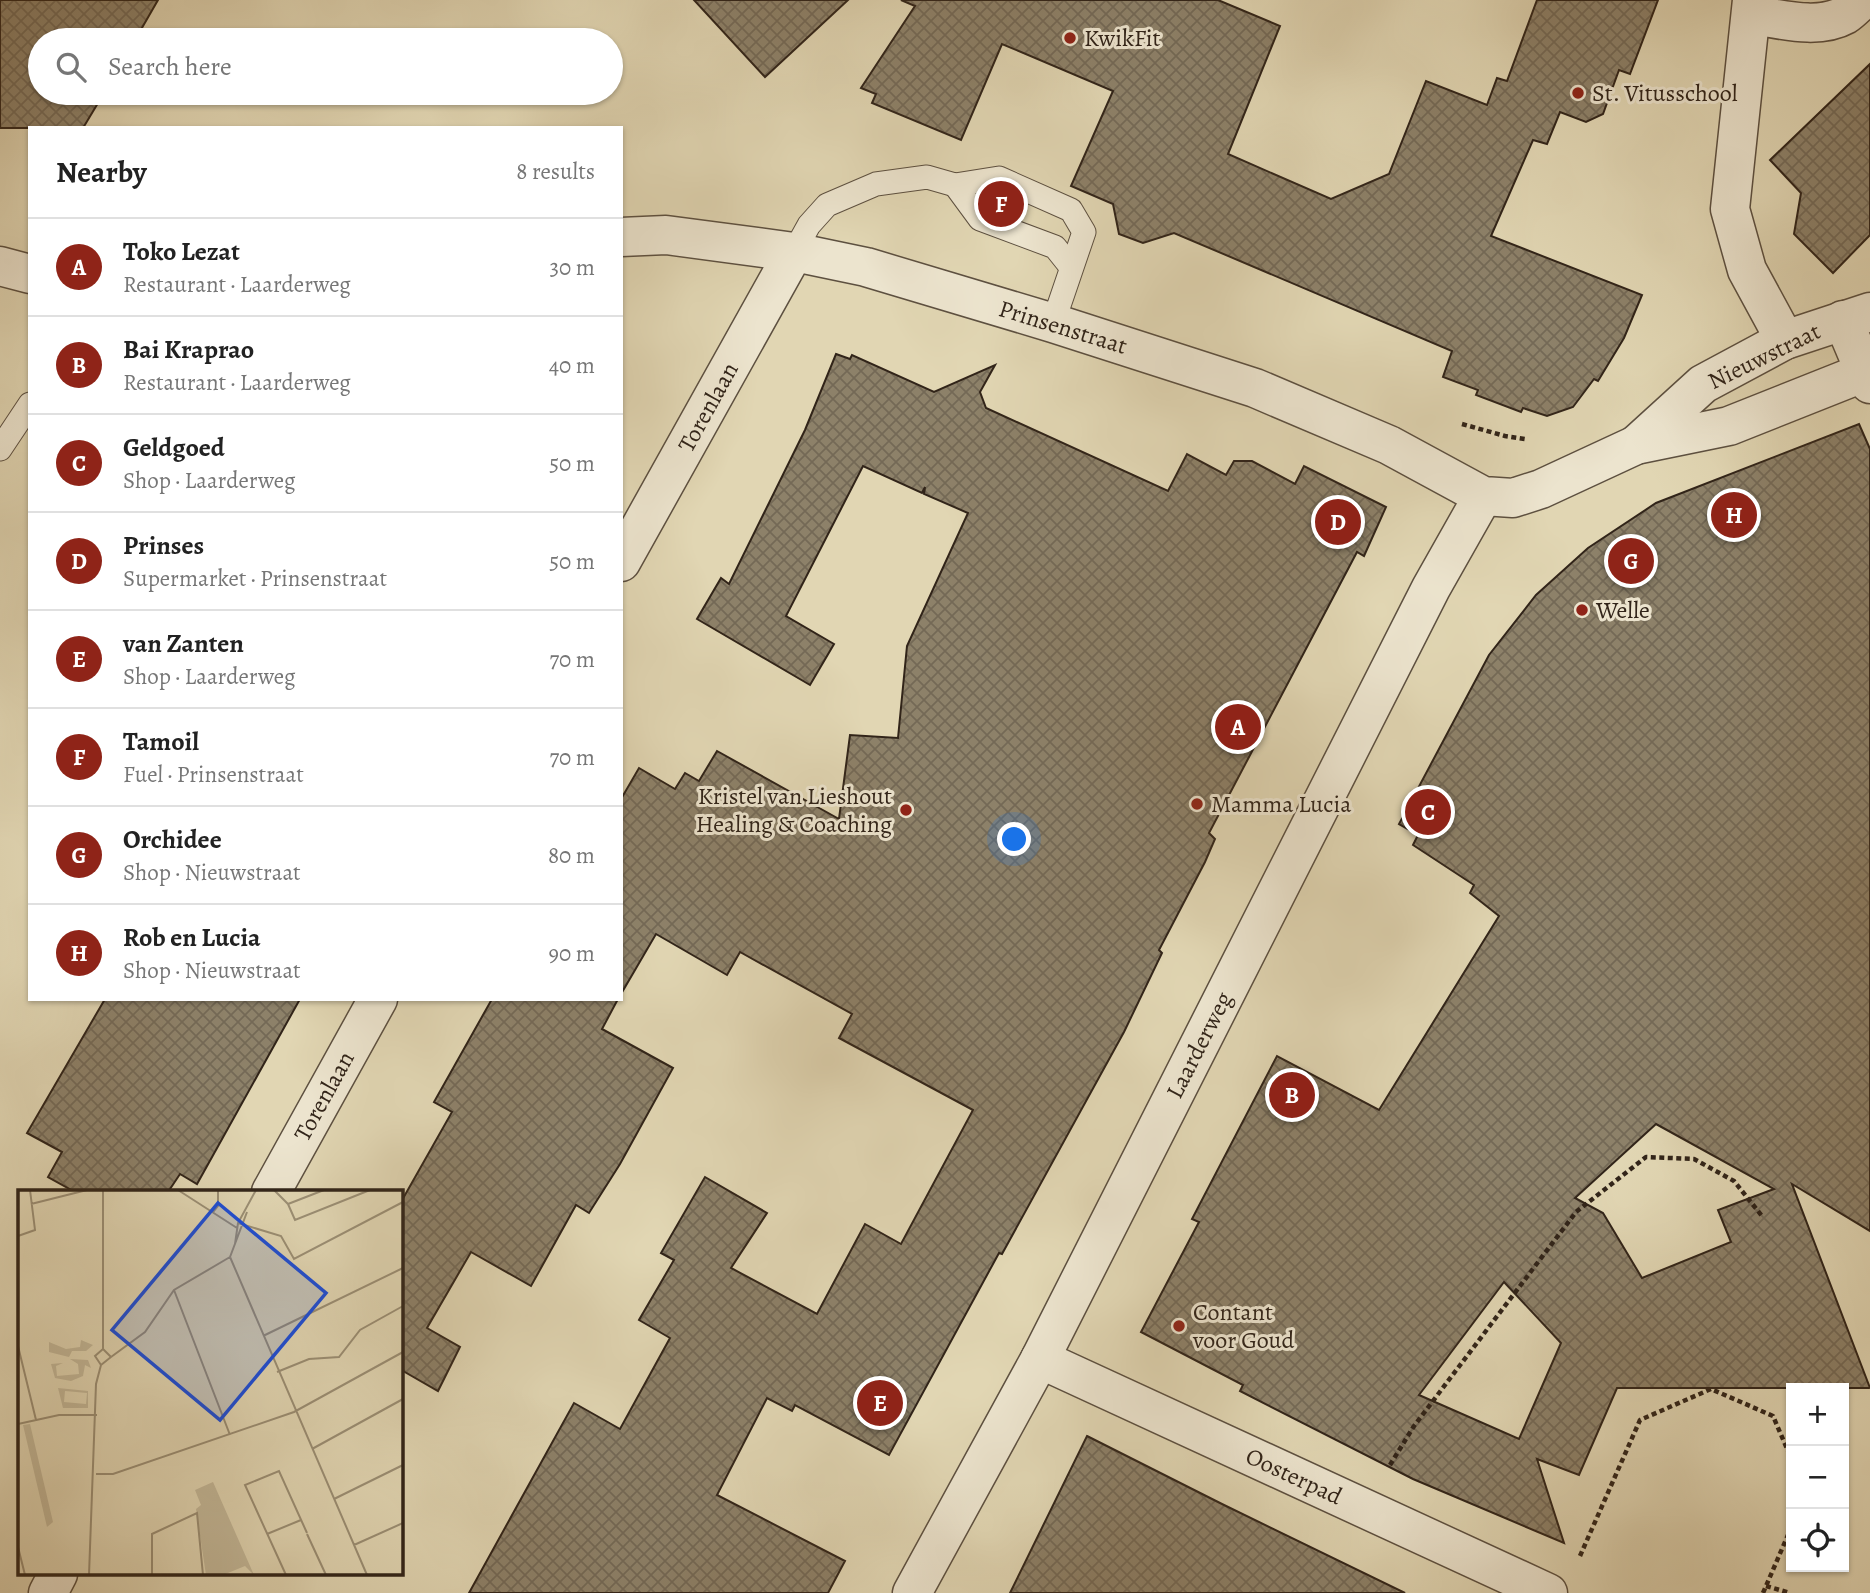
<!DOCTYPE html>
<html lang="en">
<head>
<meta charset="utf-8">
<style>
	:root { --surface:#fff; --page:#f6f6f6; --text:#222; --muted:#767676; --line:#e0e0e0; --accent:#8f2418 }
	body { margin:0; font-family:Alegreya,serif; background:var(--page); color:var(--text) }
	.controls { position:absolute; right:21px; bottom:21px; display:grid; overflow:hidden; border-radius:0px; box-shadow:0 2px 5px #0004 }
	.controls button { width:63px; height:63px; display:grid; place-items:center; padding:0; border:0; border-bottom:2px solid var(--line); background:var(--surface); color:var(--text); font:35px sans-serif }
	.you { position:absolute; left:1015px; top:840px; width:24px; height:24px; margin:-18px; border:5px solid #fff; border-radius:50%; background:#1a73e8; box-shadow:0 0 0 10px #1a73e833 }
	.badge { display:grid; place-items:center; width:46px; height:46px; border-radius:50%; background:var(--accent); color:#fff; font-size:23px; font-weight:700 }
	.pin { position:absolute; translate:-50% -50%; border:4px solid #fff; box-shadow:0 2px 7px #0006 }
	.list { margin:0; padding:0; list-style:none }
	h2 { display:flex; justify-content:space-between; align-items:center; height:91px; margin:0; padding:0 28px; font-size:30px }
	h2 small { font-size:23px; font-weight:400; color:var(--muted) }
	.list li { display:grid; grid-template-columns:46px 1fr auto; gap:21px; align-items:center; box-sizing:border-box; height:98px; padding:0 28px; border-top:2px solid var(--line) }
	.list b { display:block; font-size:26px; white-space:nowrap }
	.list p { margin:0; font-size:23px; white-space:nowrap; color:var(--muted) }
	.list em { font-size:23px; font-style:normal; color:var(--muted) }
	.icon { flex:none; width:38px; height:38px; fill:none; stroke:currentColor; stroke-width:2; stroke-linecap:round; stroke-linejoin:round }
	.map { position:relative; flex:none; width:1870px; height:1593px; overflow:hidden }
	.search { position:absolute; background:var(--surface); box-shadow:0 2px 5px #0004; left:28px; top:28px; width:595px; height:77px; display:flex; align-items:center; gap:18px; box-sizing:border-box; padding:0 24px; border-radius:38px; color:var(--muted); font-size:26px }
	.panel { position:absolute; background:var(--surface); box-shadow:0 2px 5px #0004; left:28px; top:126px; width:595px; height:875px; border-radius:0px }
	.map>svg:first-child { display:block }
</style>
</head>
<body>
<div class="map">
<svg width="1870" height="1593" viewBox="0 0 1870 1593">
	<defs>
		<pattern id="building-cross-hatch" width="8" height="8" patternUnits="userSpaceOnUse" patternTransform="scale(1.75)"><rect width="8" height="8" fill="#8d8169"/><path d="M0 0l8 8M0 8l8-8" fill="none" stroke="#746956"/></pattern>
	</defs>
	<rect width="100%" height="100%" fill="#e1d6b3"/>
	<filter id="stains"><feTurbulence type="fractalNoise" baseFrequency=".00286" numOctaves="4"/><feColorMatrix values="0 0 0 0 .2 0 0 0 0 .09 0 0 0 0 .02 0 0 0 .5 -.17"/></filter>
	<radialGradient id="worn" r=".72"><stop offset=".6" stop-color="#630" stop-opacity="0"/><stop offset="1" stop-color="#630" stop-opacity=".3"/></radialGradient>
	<g fill="url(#building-cross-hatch)" stroke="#312419" stroke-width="2" fill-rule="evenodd">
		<path d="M0,0h158l-23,40h-95v53h64l-21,35h-83z"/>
		<path d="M694,0h154l-83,77z"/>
		<path d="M901,0h317l62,26 -52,128 103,45 58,-25 37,-93 61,24 10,-27 10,3 30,-81h121l-28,74 -11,-4 -16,44 -17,8 -26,-10 -13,32 -14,-4 -42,96 151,59 -18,43 -26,43 -4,-2 -21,28 -26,9 -24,-8 -2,4 -45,-17 2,-5 -35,-13 9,-26 -278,-118 -31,10 -24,-9 -6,-30 -42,-18 42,-95 -111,-47 -41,96 -89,-37 4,-9 -15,-6 54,-82z"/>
		<path d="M1870,64v171l-37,38 -39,-39 7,-41 -31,-33z"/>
		<path d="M836,354l14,5 2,-4 82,37 61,-27 -15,27 6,16 182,83 19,-37 39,21 8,-14h18l43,23 9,-18 82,41 -22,49 -7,-4 -148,281 6,6 -10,23 -46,88 3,3 -38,79 -122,222 -3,-1 -110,202 -94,-50 -3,6 -25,-13 -50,97 128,66 -17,32h-359l105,-190 46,26 50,-91 -31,-18 35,-60 -13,-7 44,-76 62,36 -36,55 86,46 48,-90 36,20 72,-134 -134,-72 13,-24 -112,-62 -13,23 -71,-41 -35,60v-195l18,-31 36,21 10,-16 14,8 18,-30 122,68 11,-84 48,3 9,-92 61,-133 -44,-19 1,-7 -3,6 -59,-27 -77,150 48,28 -24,41 -113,-66 24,-41 8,6 76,-154z"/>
		<path d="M1859,424l11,25v782l-78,-47 78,204h-253l-38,87 -42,-16 27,84 -151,-64 -173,-88 3,-6 -102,-53 58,-110 -7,-3 85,-163 102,54 120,-194 -29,-23 4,-8 -61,-40 5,-10 -19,-11 90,-169 47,-60 52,-47 68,-45zM1656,1124l118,65 -56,21 13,32 -89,36 -39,-65 -28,-15zM1504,1282l57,61 -42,96 -100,-44z"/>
		<path d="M105,999h195l-103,185 -17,-10 -12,18h-93l-27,-15 14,-25 -35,-19z"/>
		<path d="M492,999h126l-16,30 71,39 -53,96 -31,49 -13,-8 -45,81 -60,-34 -44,76 33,19 -22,44 -35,-20 -2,3v-172l51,-90 -18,-10z"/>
		<path d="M1087,1436l135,68 183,89h-395z"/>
	</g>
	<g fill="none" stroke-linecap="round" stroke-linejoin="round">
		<defs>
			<g id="service">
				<path d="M955,185l25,34 75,28 16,20"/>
				<path d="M794,252l15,-27 18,-20 49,-21 51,-7 28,8 44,-7 72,32 13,22 -31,91"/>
				<path d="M0,449l30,-45"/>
			</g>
			<g id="minor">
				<path d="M1752,0l-22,209 17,61 38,70"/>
				<path d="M1752,15c28,4 66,15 93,0 6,-4 12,-10 17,-15"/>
				<path d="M1843,320l27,64"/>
				<path d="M621,562l173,-310"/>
				<path d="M271,1192l107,-193"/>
				<path d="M1040,1359l508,234"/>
				<path d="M48,1593l10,-19"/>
			</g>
			<g id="tertiary">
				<path d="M621,237l45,-2 128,17 72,15 187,56 202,65 134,57 94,51 30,2 28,-9 95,-44 93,-19 141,-56"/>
				<path d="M0,266l30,8"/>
				<path d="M1636,445l67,-61 82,-44 85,-28"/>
				<path d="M912,1593l128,-234 391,-771 52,-92"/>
			</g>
		</defs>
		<use href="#service" stroke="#5d5040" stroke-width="25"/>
		<use href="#minor" stroke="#5d5040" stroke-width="41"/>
		<use href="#tertiary" stroke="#5d5040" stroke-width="41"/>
		<g stroke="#312419" stroke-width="4.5" stroke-dasharray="5 3.5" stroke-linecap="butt">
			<path d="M1462,424l43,12 20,3"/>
			<path d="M1390,1465l24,-39 162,-214 70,-55 48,2 40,22 28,35"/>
			<path d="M1580,1556l60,-136 71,-31 62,27 18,42"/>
			<path d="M1766,1586l24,7"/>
			<path d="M1763,1593l28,-65"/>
		</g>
		<use href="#service" stroke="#ece4ce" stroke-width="23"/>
		<use href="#minor" stroke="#ece4ce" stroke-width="38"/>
		<use href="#tertiary" stroke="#ece4ce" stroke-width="38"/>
	</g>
	<g fill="#8f2418" stroke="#ece4ce" stroke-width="2.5">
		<circle cx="1070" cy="38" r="7"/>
		<circle cx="1578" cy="93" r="7"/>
		<circle cx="1582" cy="610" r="7"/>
		<circle cx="1197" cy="804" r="7"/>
		<circle cx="906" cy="810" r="7"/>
		<circle cx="1179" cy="1326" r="7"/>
	</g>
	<g text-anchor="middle" stroke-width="6" stroke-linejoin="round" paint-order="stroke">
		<g font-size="24" fill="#312419" stroke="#ece4ce" text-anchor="start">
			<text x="1084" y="46">KwikFit</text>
			<text x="1592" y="101">St. Vitusschool</text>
			<text x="1596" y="618">Welle</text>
			<text x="892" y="804" text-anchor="end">Kristel van Lieshout<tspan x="892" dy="28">Healing &amp; Coaching</tspan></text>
			<text x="1211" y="812">Mamma Lucia</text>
			<text x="1193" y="1320">Contant<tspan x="1193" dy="28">voor Goud</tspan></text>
		</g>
		<g font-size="24" fill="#312419" stroke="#ece4ce">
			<text transform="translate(1063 327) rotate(17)" y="8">Prinsenstraat</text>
			<text transform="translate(1764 356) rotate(-26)" y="8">Nieuwstraat</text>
			<text transform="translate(708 407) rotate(-61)" y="8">Torenlaan</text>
			<text transform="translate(1199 1045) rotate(-63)" y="8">Laarderweg</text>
			<text transform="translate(324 1096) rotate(-61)" y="8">Torenlaan</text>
			<text transform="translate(1294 1476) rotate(25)" y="8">Oosterpad</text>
		</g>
	</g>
	<g transform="translate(18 1190)">
		<rect width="385" height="385" fill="#e1d6b3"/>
		<path d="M63,150l12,5 -7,6h-14l-3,6 -20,-5v-10l17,7 14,-2z" fill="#c3b899"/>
		<path d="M12,234l23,98 -6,5 -24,-102zM195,292l41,93 -9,-9 -22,9h-17l-10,-66 5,-4 -6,-15z" fill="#c3b899"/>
		<path d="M52,169l18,1 3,8 -6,-3 -2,11 -12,5 -16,-3 -4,-14 12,-1 -7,3 1,10 22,-2 -1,-10zM40,198l30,3v17h-25zM47,201l22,2 -1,11 -22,-2z" fill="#c3b899" fill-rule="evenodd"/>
		<path fill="none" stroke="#9b8f75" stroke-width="2" d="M160,0l59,38M256,0l14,14 36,-14M13,14l56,-14M270,14l7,16 75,-30M195,22l5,-6v-16M220,33l43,13 13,23 109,-57M0,46l17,-6 -5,-40M217,54l3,-21 18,-33M212,67l137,318M212,67l17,-45M156,100l56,145M245,146l140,-68M0,156l18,74M85,159v-159M93,167l34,-25 29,-42 56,-33M83,175l10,-8 -8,-8M83,175l-6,-9 8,-7M259,182l32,-13 30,-2 21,-27 43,-24M0,234l41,-9h38M294,259l91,-50M78,284h17l181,-62 109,-60M316,309l69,-34M249,344l34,-14M289,344l19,41M336,355l49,-22M0,357l7,28M71,385l7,-191 5,-19M134,385v-41l45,-21 6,62M268,385l-41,-90 34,-14 28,62"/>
		<path fill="#1d4ed8" fill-opacity="0.15" stroke="#1d4ed8" stroke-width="3.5" d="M200,13l108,90 -106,127 -108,-90z"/>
		<rect width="385" height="385" fill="none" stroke="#312419" stroke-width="3.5"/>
	</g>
	<rect width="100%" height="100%" filter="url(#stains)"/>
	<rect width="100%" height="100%" fill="url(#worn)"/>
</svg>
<div class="controls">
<button>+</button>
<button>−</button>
<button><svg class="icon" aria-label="locate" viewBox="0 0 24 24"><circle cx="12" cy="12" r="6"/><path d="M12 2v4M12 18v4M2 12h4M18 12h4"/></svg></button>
</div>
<div class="you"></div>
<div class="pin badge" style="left:1238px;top:727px">A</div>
<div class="pin badge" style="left:1292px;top:1095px">B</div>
<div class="pin badge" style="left:1428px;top:812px">C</div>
<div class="pin badge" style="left:1338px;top:522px">D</div>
<div class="pin badge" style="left:880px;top:1403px">E</div>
<div class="pin badge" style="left:1001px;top:204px">F</div>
<div class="pin badge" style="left:1631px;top:561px">G</div>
<div class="pin badge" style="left:1734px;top:515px">H</div>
<div class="search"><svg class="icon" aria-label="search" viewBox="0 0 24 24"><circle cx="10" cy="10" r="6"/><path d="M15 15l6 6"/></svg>Search here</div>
<section class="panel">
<h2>Nearby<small>8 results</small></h2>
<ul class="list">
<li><span class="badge">A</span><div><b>Toko Lezat</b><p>Restaurant · Laarderweg</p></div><em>30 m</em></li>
<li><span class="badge">B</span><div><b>Bai Kraprao</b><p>Restaurant · Laarderweg</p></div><em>40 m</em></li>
<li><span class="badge">C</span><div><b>Geldgoed</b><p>Shop · Laarderweg</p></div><em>50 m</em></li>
<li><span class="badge">D</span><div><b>Prinses</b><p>Supermarket · Prinsenstraat</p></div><em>50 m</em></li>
<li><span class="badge">E</span><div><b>van Zanten</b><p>Shop · Laarderweg</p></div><em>70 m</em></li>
<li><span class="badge">F</span><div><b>Tamoil</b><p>Fuel · Prinsenstraat</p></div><em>70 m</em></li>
<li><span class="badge">G</span><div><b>Orchidee</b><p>Shop · Nieuwstraat</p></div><em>80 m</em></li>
<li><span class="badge">H</span><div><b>Rob en Lucia</b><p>Shop · Nieuwstraat</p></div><em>90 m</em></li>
</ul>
</section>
</div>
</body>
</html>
